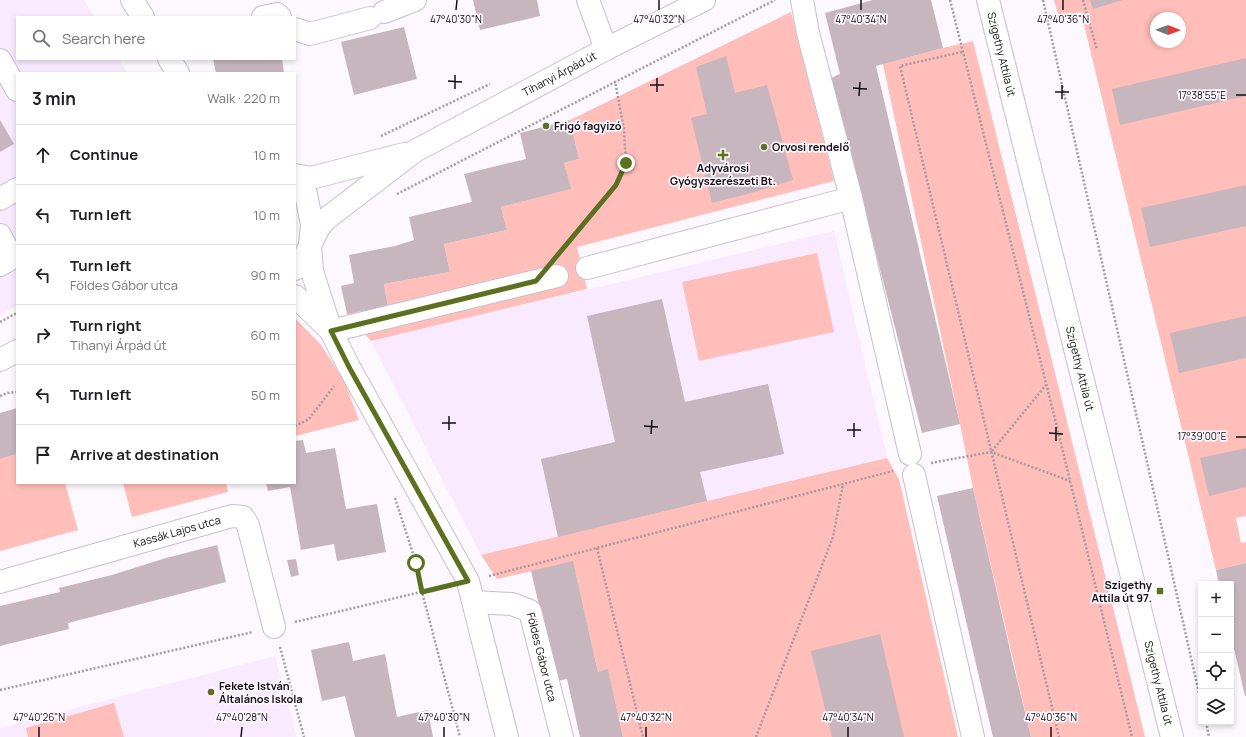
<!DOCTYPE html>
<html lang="en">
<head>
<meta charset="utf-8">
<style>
	:root { --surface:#fff; --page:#f6f6f6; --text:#202124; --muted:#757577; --line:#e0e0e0 }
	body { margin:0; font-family:Manrope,sans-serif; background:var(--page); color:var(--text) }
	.controls { position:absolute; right:12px; bottom:12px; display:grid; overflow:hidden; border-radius:0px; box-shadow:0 2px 6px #0003 }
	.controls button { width:36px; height:36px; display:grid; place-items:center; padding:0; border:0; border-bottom:1px solid var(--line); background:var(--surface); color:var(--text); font:20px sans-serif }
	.compass { position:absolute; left:1150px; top:12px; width:36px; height:36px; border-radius:50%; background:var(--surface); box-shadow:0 2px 6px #0003; rotate:91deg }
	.stop { position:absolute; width:12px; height:12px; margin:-9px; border:3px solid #5c7120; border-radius:50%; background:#fff }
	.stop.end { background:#5c7120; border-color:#fff; box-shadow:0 1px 4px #0008 }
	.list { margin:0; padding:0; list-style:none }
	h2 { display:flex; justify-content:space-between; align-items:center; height:52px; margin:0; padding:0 16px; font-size:17px }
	h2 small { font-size:13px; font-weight:400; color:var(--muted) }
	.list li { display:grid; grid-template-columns:26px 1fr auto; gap:12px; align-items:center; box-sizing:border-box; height:60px; padding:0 16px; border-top:1px solid var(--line) }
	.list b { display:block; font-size:15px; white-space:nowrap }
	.list p { margin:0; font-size:13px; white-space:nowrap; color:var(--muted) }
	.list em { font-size:13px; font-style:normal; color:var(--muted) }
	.icon { flex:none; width:22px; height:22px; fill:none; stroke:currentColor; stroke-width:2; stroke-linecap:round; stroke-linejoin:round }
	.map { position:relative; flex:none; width:1246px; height:737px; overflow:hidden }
	.search { position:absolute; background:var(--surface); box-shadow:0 2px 6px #0003; left:16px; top:16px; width:280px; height:44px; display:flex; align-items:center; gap:10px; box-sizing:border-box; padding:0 14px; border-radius:0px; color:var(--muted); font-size:15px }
	.panel { position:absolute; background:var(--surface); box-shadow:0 2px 6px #0003; left:16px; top:72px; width:280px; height:412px; border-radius:0px }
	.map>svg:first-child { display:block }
</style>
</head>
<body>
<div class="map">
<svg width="1246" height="737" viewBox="0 0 1246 737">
	<rect width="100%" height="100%" fill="#fcf8fe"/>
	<g fill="#f9eaff">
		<path d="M0,0h84l10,17h-77v42h102l8,14h-110v233l-17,9z"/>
		<path d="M834,231l53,227 -406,97 -110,-214z"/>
		<path d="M275,656l22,81h-297v-9z"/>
	</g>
	<g fill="#ffbeb9" fill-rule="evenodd">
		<path d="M1054,0h192v516l-10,2 5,25 5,-1v21l-30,7 -135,-558 -22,5zM1156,18h24v24h-24z"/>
		<path d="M791,12l43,169 -257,66 10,42 -216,52 -24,-27 41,-8 -4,-22 66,-12 -6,-28 63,-14 -6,-23 69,-18 -6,-26 15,-4 -9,-39z"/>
		<path d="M973,41l172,696h-114l-58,-249 -13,-64 -77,-360 60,-16z"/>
		<path d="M817,253l17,79 -135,29 -17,-79z"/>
		<path d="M295,318l26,27 23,35 15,40 -64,16z"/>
		<path d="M17,454v29h48l13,47 -78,21v-92z"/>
		<path d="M887,458l12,21 59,258h-335l-15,-67 -10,2 -25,-110 -76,17 -16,-24z"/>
		<path d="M123,483h103l2,9 -96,25z"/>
		<path d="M114,703l10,34h-96l-2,-9z"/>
	</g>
	<g fill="#c7b6bd">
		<path d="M473,0h64l3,16 -60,14z"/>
		<path d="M873,0h58l12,48 -67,18 84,358 -38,9 -91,-355 9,-4 -15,-61z"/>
		<path d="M1090,0h33l-30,9z"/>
		<path d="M404,27l13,52 -63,16 -13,-53z"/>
		<path d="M726,56l9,37 32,-8 26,95 -38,12 -43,11 -21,-85 16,-4 -11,-47z"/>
		<path d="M1246,58v38l-126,29 -8,-36z"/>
		<path d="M213,59h69l2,14h-68z"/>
		<path d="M0,120l14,24 -14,8z"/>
		<path d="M570,120l9,39 -15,4 7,26 -70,18 6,23 -63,14 6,28 -66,12 4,22 -41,8 -6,-28 13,-3 -5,-28 46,-9 19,-6 -5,-23 63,-15 -8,-28 62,-15 -6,-26z"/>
		<path d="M1246,185v41l-96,21 -9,-39z"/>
		<path d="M662,299l23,103 83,-18 16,70 -84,18 7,29 -149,36 -17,-78 74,-17 -28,-126z"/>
		<path d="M1246,316v42l-67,15 -9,-40z"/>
		<path d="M17,408v46l-17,5v-46z"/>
		<path d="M303,440l3,13 29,-5 11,61 31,-5 9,48 -49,9 -3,-17 -33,6 -11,-63 -22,4 -2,-8h29v-42z"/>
		<path d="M1246,448v39l-37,9 -9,-38z"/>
		<path d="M973,488l40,175 18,74h-38l-56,-241z"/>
		<path d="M217,545l9,37 -158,41 1,6 -69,17v-40l60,-14 -1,-4 53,-13 54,-17z"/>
		<path d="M296,559l3,16 -8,2 -4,-17z"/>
		<path d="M573,561l25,111 10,-3 15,68h-43l-13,-58 -10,2 -26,-110z"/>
		<path d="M1246,563v133h-1l-14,-61v-51h-12l-3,-14z"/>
		<path d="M880,634l24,103h-72l-21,-86z"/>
		<path d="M349,642l4,19 32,-7 12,63 31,-7 5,27h-78l-10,-41 -23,5 -11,-51z"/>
	</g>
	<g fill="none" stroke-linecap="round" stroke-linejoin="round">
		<defs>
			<g id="minor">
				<path d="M132,0l11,17"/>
				<path d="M588,0l18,49"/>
				<path d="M802,0l6,33 43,165 59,256"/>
				<path id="s1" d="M988,0l184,737"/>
				<path d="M384,12l31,-12"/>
				<path d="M263,17l14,-3 3,3"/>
				<path d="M295,29l15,5 60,-16"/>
				<path d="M169,59l9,14"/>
				<path d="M0,60l17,30"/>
				<path d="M295,175l16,3 93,-24"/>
				<path d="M295,185l11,9 6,31 -2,21 2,25 19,60 18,36 119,214 39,156"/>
				<path d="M0,199l17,-10"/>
				<path d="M0,235l12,23 -12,7"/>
				<path d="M587,268l264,-70"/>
				<path id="s2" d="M295,269l8,-9 16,-33 7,-8 89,-68 191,-102 98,-49"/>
				<path d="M295,296l34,33"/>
				<path d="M331,331l226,-55"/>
				<path d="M0,360l17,-9"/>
				<path d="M914,475l59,262"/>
				<path id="s3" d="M0,582l232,-66 11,1 5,8 26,102"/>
				<path id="s4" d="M474,602l38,2 18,7 32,126"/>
			</g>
		</defs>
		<use href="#minor" stroke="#c9bfcd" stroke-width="24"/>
		<g stroke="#a19da2" stroke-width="2.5" stroke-dasharray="2 2" stroke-linecap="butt">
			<path d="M950,0l109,435 73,302"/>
			<path d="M1043,0l158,702"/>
			<path d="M1083,0l14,50"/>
			<path d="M962,52l-62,14 159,671"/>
			<path d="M381,136l109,-52"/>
			<path d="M397,194l378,-194"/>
			<path d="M558,254l58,-69 10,-22 -2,-33 -9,-49"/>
			<path d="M0,322l17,-9"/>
			<path d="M0,396l7,-3 10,-1"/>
			<path d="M295,426l14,-7 25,-33"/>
			<path d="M992,451l54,-66"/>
			<path d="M931,463l60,-11 79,29"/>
			<path d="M395,498l21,65 6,29 38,145"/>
			<path d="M597,548l46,189"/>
			<path d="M489,576l404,-105"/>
			<path d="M295,622l151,-36"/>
			<path d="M280,647l24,90"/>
			<path d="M0,690l253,-58"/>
			<path d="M1206,722l3,15"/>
			<path d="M756,737l77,-200 10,-53"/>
		</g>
		<use href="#minor" stroke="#fff" stroke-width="22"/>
	</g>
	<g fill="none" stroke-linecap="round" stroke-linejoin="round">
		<path stroke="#5c7120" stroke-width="5" d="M416,563l6,29 46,-11 -119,-214 -18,-36 205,-50 80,-96 10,-22"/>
	</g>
	<path fill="none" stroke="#141015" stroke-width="1.5" d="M456,10l1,-10M659,10v-10M861,10v-10M1063,10v-10M448,81l14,1M650,85h14M853,88l14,1M455,89v-14M657,92v-14M1055,92h14M1236,95h10M859,96l1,-14M1062,99v-14M442,423h14M644,426l14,1M449,430v-14M847,430h14M1049,433l14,1M651,434l1,-14M854,437v-14M1236,437h10M1056,441v-14M39,737v-10M241,737l1,-10M444,737v-10M646,737v-10M848,737v-10M1051,737v-10"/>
	<g fill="#5c7120" stroke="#fcf8fe" stroke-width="1.5">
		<circle cx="546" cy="126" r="4"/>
		<circle cx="764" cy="147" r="4"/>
		<path d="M721 149h4v4h4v4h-4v4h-4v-4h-4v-4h4z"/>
		<rect x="1156" y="587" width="8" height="8" rx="2"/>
		<circle cx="211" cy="692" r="4"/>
	</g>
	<g text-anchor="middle" stroke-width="3.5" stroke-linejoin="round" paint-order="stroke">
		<g font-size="11" fill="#141015" stroke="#fcf8fe">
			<text dy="4" stroke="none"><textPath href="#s1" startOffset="56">Szigethy Attila út</textPath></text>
			<text dy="4" stroke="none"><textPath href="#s2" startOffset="335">Tihanyi Árpád út</textPath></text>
			<text dy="4" stroke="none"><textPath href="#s1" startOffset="380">Szigethy Attila út</textPath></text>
			<text dy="4" stroke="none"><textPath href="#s3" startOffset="184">Kassák Lajos utca</textPath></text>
			<text dy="4" stroke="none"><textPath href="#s4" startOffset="105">Földes Gábor utca</textPath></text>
			<text dy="4" stroke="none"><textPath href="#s1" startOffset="704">Szigethy Attila út</textPath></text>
		</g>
		<g font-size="11" font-weight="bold" fill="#141015" stroke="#fcf8fe" text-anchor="start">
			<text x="554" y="130">Frigó fagyizó</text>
			<text x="772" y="151">Orvosi rendelő</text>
			<text x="723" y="172" text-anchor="middle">Adyvárosi<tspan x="723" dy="13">Gyógyszerészeti Bt.</tspan></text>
			<text x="1152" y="589" text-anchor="end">Szigethy<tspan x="1152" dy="13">Attila út 97.</tspan></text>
			<text x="219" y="690">Fekete István<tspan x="219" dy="13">Általános Iskola</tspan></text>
		</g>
	</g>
	<g font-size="10" text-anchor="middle" fill="#141015" stroke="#fcf8fe" stroke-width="3.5" stroke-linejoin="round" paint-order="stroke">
		<text x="456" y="23">47°40'30"N</text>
		<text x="659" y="23">47°40'32"N</text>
		<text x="861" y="23">47°40'34"N</text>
		<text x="1063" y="23">47°40'36"N</text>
		<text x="1202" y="99">17°38'55"E</text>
		<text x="1202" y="440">17°39'00"E</text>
		<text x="39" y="721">47°40'26"N</text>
		<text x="242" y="721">47°40'28"N</text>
		<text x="444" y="721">47°40'30"N</text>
		<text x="646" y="721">47°40'32"N</text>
		<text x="848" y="721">47°40'34"N</text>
		<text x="1051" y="721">47°40'36"N</text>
	</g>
</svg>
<div class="controls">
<button>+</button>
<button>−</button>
<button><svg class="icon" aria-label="locate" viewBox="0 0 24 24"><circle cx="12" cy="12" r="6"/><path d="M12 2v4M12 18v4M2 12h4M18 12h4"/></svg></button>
<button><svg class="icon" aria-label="layers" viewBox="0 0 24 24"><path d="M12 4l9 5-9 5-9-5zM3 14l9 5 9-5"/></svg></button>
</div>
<svg class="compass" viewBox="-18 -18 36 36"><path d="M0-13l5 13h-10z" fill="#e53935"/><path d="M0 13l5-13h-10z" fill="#757577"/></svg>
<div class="stop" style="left:416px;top:563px"></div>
<div class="stop end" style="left:626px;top:163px"></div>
<div class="search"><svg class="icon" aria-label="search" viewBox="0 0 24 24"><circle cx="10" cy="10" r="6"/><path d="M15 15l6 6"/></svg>Search here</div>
<section class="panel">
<h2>3 min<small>Walk · 220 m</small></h2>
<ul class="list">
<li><svg class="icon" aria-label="ahead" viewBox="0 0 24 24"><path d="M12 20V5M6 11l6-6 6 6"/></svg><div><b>Continue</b></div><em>10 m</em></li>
<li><svg class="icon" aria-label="left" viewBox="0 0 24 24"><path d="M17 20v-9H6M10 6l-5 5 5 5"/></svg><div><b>Turn left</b></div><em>10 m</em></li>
<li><svg class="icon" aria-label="left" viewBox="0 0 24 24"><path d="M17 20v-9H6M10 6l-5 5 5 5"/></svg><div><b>Turn left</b><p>Földes Gábor utca</p></div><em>90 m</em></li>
<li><svg class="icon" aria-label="right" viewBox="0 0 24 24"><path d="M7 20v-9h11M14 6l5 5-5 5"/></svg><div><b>Turn right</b><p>Tihanyi Árpád út</p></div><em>60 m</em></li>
<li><svg class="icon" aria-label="left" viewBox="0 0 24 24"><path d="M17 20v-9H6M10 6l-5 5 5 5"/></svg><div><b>Turn left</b></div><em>50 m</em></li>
<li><svg class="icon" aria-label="arrive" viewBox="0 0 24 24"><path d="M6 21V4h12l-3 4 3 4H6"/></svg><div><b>Arrive at destination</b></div></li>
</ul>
</section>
</div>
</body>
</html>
